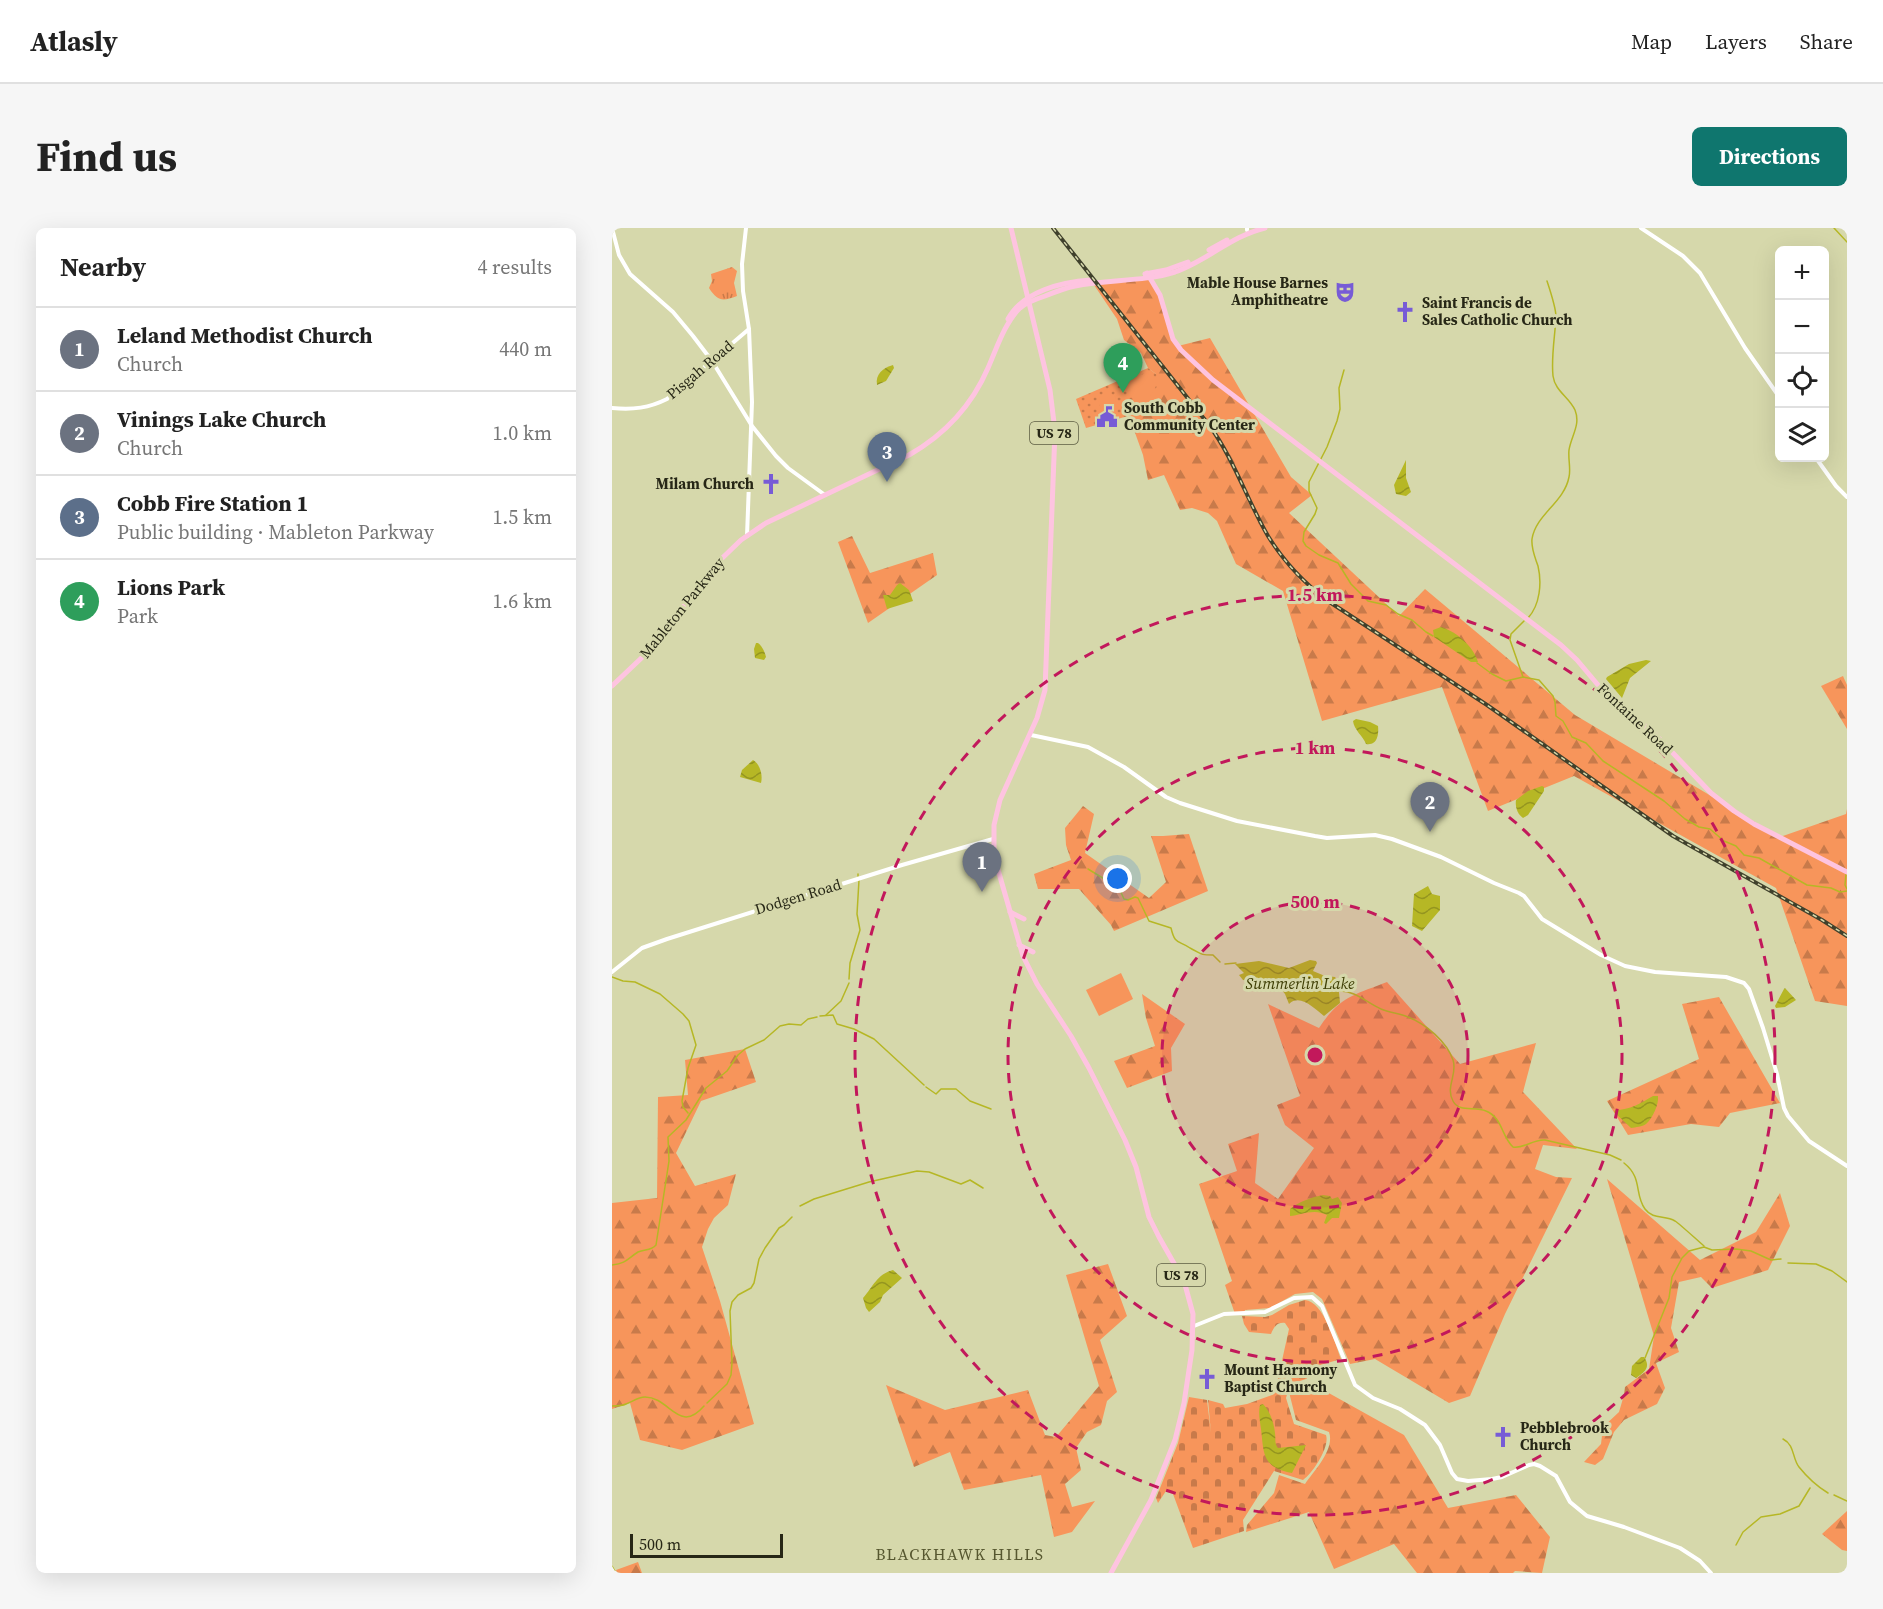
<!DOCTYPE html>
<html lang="en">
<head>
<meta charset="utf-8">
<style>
	:root { --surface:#fff; --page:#f6f6f6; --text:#222; --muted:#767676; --line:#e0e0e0; --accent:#0f766e }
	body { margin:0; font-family:"Source Serif 4",serif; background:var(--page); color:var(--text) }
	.controls { position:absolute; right:18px; top:18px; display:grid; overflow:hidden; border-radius:9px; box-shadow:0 6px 24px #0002 }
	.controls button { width:54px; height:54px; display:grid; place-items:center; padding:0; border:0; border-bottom:2px solid var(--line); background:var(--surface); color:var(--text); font:30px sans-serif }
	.scale { position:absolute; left:18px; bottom:15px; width:153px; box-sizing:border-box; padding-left:6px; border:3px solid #272716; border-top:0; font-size:16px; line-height:21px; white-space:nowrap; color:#272716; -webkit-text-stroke:4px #d6d8ab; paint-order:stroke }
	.you { position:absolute; left:506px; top:651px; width:21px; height:21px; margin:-15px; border:4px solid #fff; border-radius:50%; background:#1a73e8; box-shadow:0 0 0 9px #1a73e833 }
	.badge { display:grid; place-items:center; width:39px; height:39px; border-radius:50%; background:var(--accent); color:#fff; font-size:20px; font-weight:700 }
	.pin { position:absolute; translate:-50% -50px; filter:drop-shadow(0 2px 3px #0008) }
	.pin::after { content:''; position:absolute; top:32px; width:21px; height:18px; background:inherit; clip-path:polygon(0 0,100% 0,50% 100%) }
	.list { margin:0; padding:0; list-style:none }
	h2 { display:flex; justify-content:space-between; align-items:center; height:78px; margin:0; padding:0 24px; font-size:26px }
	h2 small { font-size:20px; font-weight:400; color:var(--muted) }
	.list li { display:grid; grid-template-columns:39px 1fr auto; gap:18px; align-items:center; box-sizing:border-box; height:84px; padding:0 24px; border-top:2px solid var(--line) }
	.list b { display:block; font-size:22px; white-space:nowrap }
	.list p { margin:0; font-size:20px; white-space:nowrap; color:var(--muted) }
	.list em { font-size:20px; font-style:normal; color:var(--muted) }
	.icon { flex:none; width:33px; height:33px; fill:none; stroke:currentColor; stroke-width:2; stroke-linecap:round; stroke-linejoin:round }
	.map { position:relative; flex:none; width:1235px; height:1345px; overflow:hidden; border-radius:9px }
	header { display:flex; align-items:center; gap:36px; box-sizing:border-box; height:84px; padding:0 30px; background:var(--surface); border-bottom:2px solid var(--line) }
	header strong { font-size:28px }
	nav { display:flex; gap:33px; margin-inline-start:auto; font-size:21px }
	.intro { display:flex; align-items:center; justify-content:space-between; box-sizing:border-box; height:144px; padding:0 36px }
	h1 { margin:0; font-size:42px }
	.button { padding:15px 27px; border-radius:9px; background:var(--accent); color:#fff; font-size:21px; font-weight:700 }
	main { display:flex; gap:36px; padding:0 36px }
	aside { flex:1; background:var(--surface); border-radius:9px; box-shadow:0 6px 24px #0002 }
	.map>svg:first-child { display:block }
</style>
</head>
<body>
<header>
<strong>Atlasly</strong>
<nav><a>Map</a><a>Layers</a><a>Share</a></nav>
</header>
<div class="intro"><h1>Find us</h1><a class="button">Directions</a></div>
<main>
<aside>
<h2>Nearby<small>4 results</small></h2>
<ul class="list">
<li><span class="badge" style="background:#6b7280">1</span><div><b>Leland Methodist Church</b><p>Church</p></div><em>440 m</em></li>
<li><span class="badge" style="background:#6b7280">2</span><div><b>Vinings Lake Church</b><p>Church</p></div><em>1.0 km</em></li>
<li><span class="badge" style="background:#5c6f8a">3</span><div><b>Cobb Fire Station 1</b><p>Public building · Mableton Parkway</p></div><em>1.5 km</em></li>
<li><span class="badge" style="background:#2e9e5b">4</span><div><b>Lions Park</b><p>Park</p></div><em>1.6 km</em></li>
</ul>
</aside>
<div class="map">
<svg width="1235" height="1345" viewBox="0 0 1235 1345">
	<defs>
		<pattern id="grass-tufts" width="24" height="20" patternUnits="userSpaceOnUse" patternTransform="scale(1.5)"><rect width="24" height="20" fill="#f7955b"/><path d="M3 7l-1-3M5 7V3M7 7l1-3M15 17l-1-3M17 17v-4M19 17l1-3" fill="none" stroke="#c87a4a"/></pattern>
		<pattern id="forest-firs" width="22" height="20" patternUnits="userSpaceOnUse" patternTransform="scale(1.5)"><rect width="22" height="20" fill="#f7955b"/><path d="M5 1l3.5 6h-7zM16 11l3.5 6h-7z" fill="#c87a4a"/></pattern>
		<pattern id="cemetery-stones" width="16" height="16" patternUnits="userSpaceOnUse" patternTransform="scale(1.5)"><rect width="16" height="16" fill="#f7955b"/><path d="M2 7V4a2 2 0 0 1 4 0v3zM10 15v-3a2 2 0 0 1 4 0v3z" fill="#c87a4a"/></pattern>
		<pattern id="park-dots" width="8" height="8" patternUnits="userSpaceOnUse" patternTransform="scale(1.5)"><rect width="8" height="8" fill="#f7955b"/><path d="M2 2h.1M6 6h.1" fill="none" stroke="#c87a4a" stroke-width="1.8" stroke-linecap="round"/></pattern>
		<pattern id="water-waves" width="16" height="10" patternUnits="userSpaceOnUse" patternTransform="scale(1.5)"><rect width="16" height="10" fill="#b6b725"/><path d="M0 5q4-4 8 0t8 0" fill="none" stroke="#94951f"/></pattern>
	</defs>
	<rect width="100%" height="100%" fill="#d6d8ab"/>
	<path fill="url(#grass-tufts)" d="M120,39l5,4 -3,12 3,13c-14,5 -19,6 -28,-8l3,-7 -1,-7z"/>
	<g fill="url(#forest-firs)">
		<path d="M536,48l6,7 24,63 32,-8 81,139 21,18 -23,18 110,103 26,-27 150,126 205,122 66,-23 1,-5v197l-32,-5 -39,-113 -202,-112 -86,35 -46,-124 -120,34 -39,-130 -47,-27 -19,-43 -9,-8 -16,-5 -12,2 -16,-35 -16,5 -5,-25 -14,-39 13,-5 14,-37 -8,-6 -7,-15 -17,-13 -7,-21 -23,-34z"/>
		<path d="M240,308l18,37 63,-20 4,22 -69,48 -30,-81z"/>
		<path d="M1231,448l4,9v44l-26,-43z"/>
		<path d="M471,578l11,8 -9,39 64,45 17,-16 -15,-46h12l26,-2 19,57 -94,40 -3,-6 -32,-36h-41l-4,-15 37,-14 -5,-15 -1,-17z"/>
		<path d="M775,754l73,82 76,-21 -13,49 54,57 -34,-4 -8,24 21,8 16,1 -67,136 -35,82 -21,7 -74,-44 -25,5 -28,-65 -9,-7 -18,2 -25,14 -25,2 -1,3 -9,1 -10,-29 7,-4 -33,-97 38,-13 -9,-27 31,-11 -4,50 23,16 36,-51 -29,-23 -8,-20 23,-9 -32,-92 51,24c21,-32 35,-33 68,-46z"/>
		<path d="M530,766l43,30 -14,24 1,23 -45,17 -13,-27 41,-15 -9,-28z"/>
		<path d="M1107,769l61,106 -50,10 -11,14 -28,-3 -63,11 -21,-34 92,-42 -17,-55z"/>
		<path d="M133,821l11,33 -55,19 -25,52 19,33 41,-12 -8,31 -14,13 -6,11 -6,18 18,54 34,123 -72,26 -42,-10 -10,-37 -18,6v-206l45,-5 1,-101 30,-2 -3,-35z"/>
		<path d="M995,951l93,81 56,-28 24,-39 10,33 -22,44 -56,18 -11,-11 -22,5 -8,46 8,24 -23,11 9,25 -8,16 -33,16 -10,12 -11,27 -8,6 -11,-3 17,-18 2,-17 16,-15 5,-17 1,-8 24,-18 5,-33z"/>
		<path d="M496,1036l19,52 -27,24 17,52 -10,9 -6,24 -14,7 -11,16 5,22 -16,14 7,23 23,-6 -23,31 -18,5 -13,-62 -77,15 -14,-38 -36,15 -28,-82 59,25 83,-20 17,45 11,2 43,-51 -33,-111z"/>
		<path d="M697,1154l95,53 44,73 68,-13 34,42 -8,36 -27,-2 -2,2h-96l-23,-29 -60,25 -25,-57 -63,20 1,-7 27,-32 5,-18 26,9c10,-14 30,-35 24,-52l-33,-12 -7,-28 5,-5z"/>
		<path d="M1235,1283v40l-5,-1 -20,-16z"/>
		<path d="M26,1334l4,11h-25l-1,-3z"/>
	</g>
	<path fill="url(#cemetery-stones)" d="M693,1072c19,2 30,43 36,59l-17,5 -18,15 -9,3 -9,9 -2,7 8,26 32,11c4,12 -13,38 -23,45l-29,-9 -31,49 1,11 -51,17 -20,-54 -7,-3 -8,12 -2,-5 22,-55 11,-46 18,3 4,33 -3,-33 15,4 2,4 22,-4 25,-9 3,-3 14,-63 -4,-6c-8,-1 -11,4 -14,11l-22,-2 -5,-8 -2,-8 23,1 7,-2 17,-10z"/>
	<path fill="url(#park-dots)" d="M536,140l8,6 3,13 -17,25 -56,16 -10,-29z"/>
	<g fill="#f7955b">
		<path d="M540,143c1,5 5,10 4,15 -3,8 -13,19 -20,22l-10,-28z"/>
		<path d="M489,168h15l-1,12 -12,7 -5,-14z"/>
		<path d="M509,745l12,26 -34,17 -13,-26z"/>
	</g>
	<g fill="url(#water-waves)">
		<path d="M281,137l1,3 -8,13 -9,4c-2,-11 6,-17 16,-20z"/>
		<path d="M794,232v18l5,14 -5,4 -10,-2 -2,-9z"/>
		<path d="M288,355l9,7 4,11 -26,8 -4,-14h7l7,-10z"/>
		<path d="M829,399c16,5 32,19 37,35h-7l-37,-25 -1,-7z"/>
		<path d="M144,415h2c4,3 7,9 8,14l-2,3 -9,-2 -1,-9z"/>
		<path d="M1034,432l5,1 -21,17 -8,20 -16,-19 1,-2 22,-13z"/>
		<path d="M744,491l14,3 8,4c1,9 -1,20 -12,18 -3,-8 -12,-14 -13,-23z"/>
		<path d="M141,532c7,4 10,15 8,23l-21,-6 2,-7z"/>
		<path d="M930,558l2,1v4l-16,24 -5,3c-6,-4 -8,-12 -7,-18l12,-9z"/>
		<path d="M816,658l4,8 8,2v14l-18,21 -10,-5 2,-32z"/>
		<path d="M698,732l6,1 1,2 -4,8 12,5 10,1 3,4 2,22 -16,13c-9,-7 -24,-23 -35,-12l-4,-10 -4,-5c-13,0 -24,-8 -38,-9l-4,-5 5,-2 -9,-9 24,-3 30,7z"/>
		<path d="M1172,761l1,-1 11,12 -11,7 -9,1 -1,-2z"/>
		<path d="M1041,868h5c1,8 -5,22 -12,28 -4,3 -10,3 -15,4l-17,-16 1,-2c15,0 26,-7 38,-14z"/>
		<path d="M711,967l7,1 2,3 6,-2 4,6 -3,15h-7l-6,6 -2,-1 3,-8c-13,-7 -26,0 -37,1v-7c8,-7 22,-12 33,-14z"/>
		<path d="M281,1042l9,8 -19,17 -3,7 -11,10 -3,-4 -3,-10c10,-11 14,-24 30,-28z"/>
		<path d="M1029,1129h3c7,10 1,15 -8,21l-5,-3 1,-9z"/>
		<path d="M651,1176c7,7 11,19 12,29 1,7 -1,9 3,15l28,-3 -14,28c-30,-6 -28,-18 -31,-44 -1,-8 -3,-16 -1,-24z"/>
	</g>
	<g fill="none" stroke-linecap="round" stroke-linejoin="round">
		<g stroke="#b6b725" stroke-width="1.5">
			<path d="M1222,0l13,14"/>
			<path d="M732,142l-5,18 1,21 -3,12 -10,26 -18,35v9l8,17 -2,6 -11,18 -1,9 3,5 13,9 19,8 13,21 17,17 18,4 12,9 14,6 14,12 7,4"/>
			<path d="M916,390c12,-13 14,-35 10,-52 -3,-9 -7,-17 -6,-27 4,-25 32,-36 37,-62 2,-8 -1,-18 0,-27 2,-14 12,-25 6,-40 -6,-13 -20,-19 -22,-34 -2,-19 2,-40 3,-59 0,-9 -6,-27 -9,-36"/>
			<path d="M865,435l15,11 14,7 17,-4 16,3 14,16 2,6 1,14 7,5 9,16 14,6 17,18 61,40 21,18 14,8 11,2 14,12 12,5 8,9 15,3 48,27 24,3 9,4 7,-1"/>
			<path d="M911,449l-13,-37 1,-6 13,-13"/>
			<path d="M476,641l31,19 5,11 4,1 7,-3 3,1 11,23 22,7c4,17 7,12 19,20 12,6 9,7 23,7l7,7"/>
			<path d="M246,646v2"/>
			<path d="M1234,646l-1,11 2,4"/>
			<path d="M613,736l11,-1"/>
			<path d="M0,749l11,4 12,1 25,12 23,20 6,7 7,24 -8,23 -6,33 1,6 5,6"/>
			<path d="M237,751l1,-16 10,-33 -3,-16 2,-34"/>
			<path d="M728,763c16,0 27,12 41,18 9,4 18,4 27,8 18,7 39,25 45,43 5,14 -8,27 0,41 6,12 22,5 33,10 17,7 15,25 27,36 11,2 20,-8 32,-7l65,15 11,5"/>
			<path d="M214,787l15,-14 8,-18"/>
			<path d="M208,788l13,-1 4,9 17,5 20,10 50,46"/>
			<path d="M314,859l10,7 5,-5h15l14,12 21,8"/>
			<path d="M1012,935c19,15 10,31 21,46 8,11 20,6 30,12 6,4 23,20 29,25"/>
			<path d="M188,978l14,-7 55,-17 48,-11 12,1 32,12 9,-4 13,8"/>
			<path d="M1176,1035l28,1 16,7 15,11"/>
			<path d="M0,1037c15,-2 15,-6 26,-13 7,-3 13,-1 18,-7l13,-84 -1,-24 18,-17 20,-32 21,-17 11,-16 7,-6 19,-9 16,-14 9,-2 12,1 7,-6 9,-2"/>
			<path d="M1033,1130l24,-60 3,-21 10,-19 7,-7 15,-4 8,3 24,-1 15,2 20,9 10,-1"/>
			<path d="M95,1175l20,-19 4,-9 1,-12 -2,-52 2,-9 6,-7 13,-7 3,-5 5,-24 6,-11 14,-20 5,-3 8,-8"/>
			<path d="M0,1178c5,0 10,0 14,-2 6,-2 12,-7 19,-7 25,0 34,38 59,9"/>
			<path d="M1171,1211c12,6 9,19 16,28 8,10 19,20 29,26"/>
			<path d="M1222,1267l13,6"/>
			<path d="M1124,1317l7,-13 18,-15 19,-3 19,-8 11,-18"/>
			<path d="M0,1338l4,7"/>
		</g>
		<g stroke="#fff" stroke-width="4">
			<path d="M0,0l7,27 11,19 43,38 20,24 19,25 40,65 24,30 12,12 37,27"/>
			<path d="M134,0l-4,36 1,27 6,38 3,73 -5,134"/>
			<path d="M635,0v2"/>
			<path d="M1029,0l42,28 17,17 45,75 35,50"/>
			<path d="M0,180c21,2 37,0 55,-9l82,-70"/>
			<path d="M1204,230l20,28 11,11"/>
			<path d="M419,507l57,12 36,20 42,30 14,6 57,18 78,15 12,2 48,-3 17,4 49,18 53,26 25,10 5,3 18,23 59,36 24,11 30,6 71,5 18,6 5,6 14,39 14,46 7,34 4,8 21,25 38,25"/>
			<path d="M0,744l30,-24 25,-9 235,-74 91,-26"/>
			<path d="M582,1098l30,-12 41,-2 29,-14 18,-1 10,9 33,79 18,13 27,11 25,16 15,20 12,28 5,6 11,2 24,-2 10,-2 27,-12 5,-1 6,2 16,10 14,26 17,14 37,11 56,21 20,13 11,12"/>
		</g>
		<g stroke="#fec4e0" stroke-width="5">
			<path d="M399,0l39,162 5,41 -10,259 -8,28 -37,82 -6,25v31l29,100 14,28 34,52 18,32 36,72 11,27 13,50 10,20 25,44 9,33 -1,36 -8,53 -9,37 -24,60 -40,73"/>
			<path d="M597,22l18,-10"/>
			<path d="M535,45l13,22 13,44 8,11 32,30 348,265 16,15 37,44 38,27 59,62 23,18 20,13 93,48"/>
			<path d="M533,46l21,-4 22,-8"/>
			<path d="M396,91c15,-28 54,-37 83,-39"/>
			<path d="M0,458l40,-38 61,-81 28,-27 25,-17 143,-68c35,-20 63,-50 79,-87 8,-18 17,-46 32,-60 7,-6 16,-9 25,-12 10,-4 20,-8 30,-10 33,-7 68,-4 100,-14 32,-11 56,-36 90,-44"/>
			<path d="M398,684l14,7"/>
			<path d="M407,717l14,7"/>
		</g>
		<defs>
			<path id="rail" d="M441,0l156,197c25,34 38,75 59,111 16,26 36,47 60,65l159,104 186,131 149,84 25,16"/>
		</defs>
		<use href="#rail" stroke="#40412c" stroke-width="4"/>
		<use href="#rail" stroke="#d6d8ab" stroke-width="1.5" stroke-dasharray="4.5" stroke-linecap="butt"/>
	</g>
	<circle cx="703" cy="827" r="153" fill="#c2185b" fill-opacity=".12"/>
	<g fill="none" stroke="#c2185b" stroke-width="3" stroke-dasharray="10 8">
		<circle cx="703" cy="827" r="153"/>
		<circle cx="703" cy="827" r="307"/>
		<circle cx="703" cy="827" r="460"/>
	</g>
	<defs>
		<symbol id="theatre-bare" viewBox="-9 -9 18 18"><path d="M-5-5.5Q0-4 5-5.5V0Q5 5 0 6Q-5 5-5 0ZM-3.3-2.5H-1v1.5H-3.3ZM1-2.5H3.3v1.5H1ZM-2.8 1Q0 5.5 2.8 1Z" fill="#775bd6" stroke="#d6d8ab" stroke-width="2.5" paint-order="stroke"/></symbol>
		<symbol id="church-bare" viewBox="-9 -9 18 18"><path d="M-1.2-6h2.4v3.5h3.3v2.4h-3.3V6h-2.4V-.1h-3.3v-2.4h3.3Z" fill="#775bd6" stroke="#d6d8ab" stroke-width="2.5" paint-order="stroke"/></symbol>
		<symbol id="civic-bare" viewBox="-9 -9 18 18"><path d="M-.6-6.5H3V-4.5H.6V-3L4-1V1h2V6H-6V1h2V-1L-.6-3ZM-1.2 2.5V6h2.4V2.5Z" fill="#775bd6" stroke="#d6d8ab" stroke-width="2.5" paint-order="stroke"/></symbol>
	</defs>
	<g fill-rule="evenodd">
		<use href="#theatre-bare" x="718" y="49" width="30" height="30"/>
		<use href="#church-bare" x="778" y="69" width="30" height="30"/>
		<use href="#civic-bare" x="480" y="174" width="30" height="30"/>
		<use href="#church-bare" x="144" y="241" width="30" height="30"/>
		<use href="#church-bare" x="580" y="1136" width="30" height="30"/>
		<use href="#church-bare" x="876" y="1194" width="30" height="30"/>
	</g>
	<g text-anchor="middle" stroke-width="6" stroke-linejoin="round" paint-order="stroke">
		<g fill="#d6d8ab" stroke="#5c5c43" stroke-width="1.5">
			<rect x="418" y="194" width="48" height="22" rx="4.5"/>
			<rect x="545" y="1036" width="48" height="22" rx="4.5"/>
		</g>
		<g font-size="14" font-weight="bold" fill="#272716">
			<text x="442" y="210">US 78</text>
			<text x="569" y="1052">US 78</text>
		</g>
		<g font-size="15" font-weight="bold" fill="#272716" stroke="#d6d8ab" text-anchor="start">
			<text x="716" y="60" text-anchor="end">Mable House Barnes<tspan x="716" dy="17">Amphitheatre</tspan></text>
			<text x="810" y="80">Saint Francis de<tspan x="810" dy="17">Sales Catholic Church</tspan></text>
			<text x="512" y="185">South Cobb<tspan x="512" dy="17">Community Center</tspan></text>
			<text x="142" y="261" text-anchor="end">Milam Church</text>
			<text x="612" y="1147">Mount Harmony<tspan x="612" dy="17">Baptist Church</tspan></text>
			<text x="908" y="1205">Pebblebrook<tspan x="908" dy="17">Church</tspan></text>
		</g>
		<g font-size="15" fill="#272716" stroke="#d6d8ab">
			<text transform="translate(88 142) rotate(-40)" y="5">Pisgah Road</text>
			<text transform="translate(70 380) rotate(-51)" y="5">Mableton Parkway</text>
			<text transform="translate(1023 491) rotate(43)" y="5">Fontaine Road</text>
			<text transform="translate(186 669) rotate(-17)" y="5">Dodgen Road</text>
		</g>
		<g font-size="16" font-style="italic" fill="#3e3e04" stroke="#d6d8ab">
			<text x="688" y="761">Summerlin Lake</text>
		</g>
		<g font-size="16" letter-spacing="1.5" fill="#56572f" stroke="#d6d8ab">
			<text x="348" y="1332">BLACKHAWK HILLS</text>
		</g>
	</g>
	<circle cx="703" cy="827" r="9" fill="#c2185b" stroke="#d6d8ab" stroke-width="3"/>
	<g font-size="18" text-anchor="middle" font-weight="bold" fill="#c2185b" stroke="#d6d8ab" stroke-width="6" stroke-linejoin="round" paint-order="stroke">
		<text x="703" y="373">1.5 km</text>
		<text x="703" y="526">1 km</text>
		<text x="703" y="680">500 m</text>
	</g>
</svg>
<div class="controls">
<button>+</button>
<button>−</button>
<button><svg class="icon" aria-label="locate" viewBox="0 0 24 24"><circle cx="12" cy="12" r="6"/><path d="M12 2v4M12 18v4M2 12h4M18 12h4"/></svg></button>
<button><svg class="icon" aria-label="layers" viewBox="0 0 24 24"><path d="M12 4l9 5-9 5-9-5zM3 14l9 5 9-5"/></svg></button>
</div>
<div class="scale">500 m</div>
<div class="you"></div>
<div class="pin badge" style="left:370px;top:664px;background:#6b7280">1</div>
<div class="pin badge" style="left:818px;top:604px;background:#6b7280">2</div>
<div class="pin badge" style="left:275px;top:254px;background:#5c6f8a">3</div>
<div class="pin badge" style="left:511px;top:165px;background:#2e9e5b">4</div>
</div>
</main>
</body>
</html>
